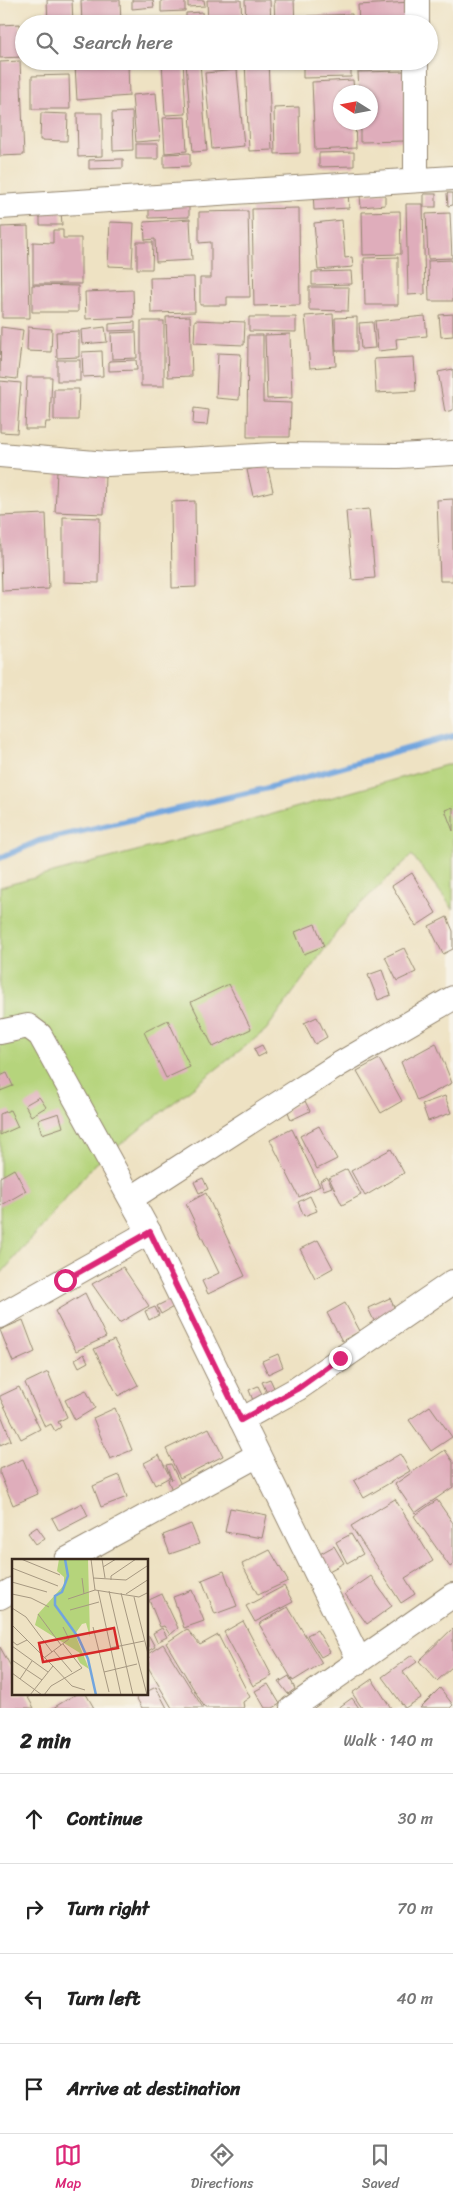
<!DOCTYPE html>
<html lang="en">
<head>
<meta charset="utf-8">
<style>
	:root { --surface:#fff; --page:#f6f6f6; --text:#222; --muted:#767676; --line:#e0e0e0; --accent:#db2777 }
	body { margin:0; font-family:Sriracha,sans-serif; background:var(--page); color:var(--text) }
	.compass { position:absolute; left:333px; top:85px; width:45px; height:45px; border-radius:50%; background:var(--surface); box-shadow:0 1px 4px #0004; rotate:281deg }
	.stop { position:absolute; width:15px; height:15px; margin:-11px; border:4px solid #db2777; border-radius:50%; background:#fff }
	.stop.end { background:#db2777; border-color:#fff; box-shadow:0 1px 5px #0008 }
	.list { margin:0; padding:0; list-style:none }
	h2 { display:flex; justify-content:space-between; align-items:center; height:65px; margin:0; padding:0 20px; font-size:21px }
	h2 small { font-size:16px; font-weight:400; color:var(--muted) }
	.list li { display:grid; grid-template-columns:32px 1fr auto; gap:15px; align-items:center; box-sizing:border-box; height:90px; padding:0 20px; border-top:1px solid var(--line) }
	.list b { display:block; font-size:19px; white-space:nowrap }
	.list em { font-size:16px; font-style:normal; color:var(--muted) }
	.icon { flex:none; width:28px; height:28px; fill:none; stroke:currentColor; stroke-width:2; stroke-linecap:round; stroke-linejoin:round }
	.map { position:relative; flex:none; width:453px; height:1708px; overflow:hidden }
	.search { position:absolute; background:var(--surface); box-shadow:0 1px 4px #0004; left:15px; right:15px; top:15px; height:55px; display:flex; align-items:center; gap:12px; box-sizing:border-box; padding:0 18px; border-radius:28px; color:var(--muted); font-size:19px }
	.sheet { height:425px; background:var(--surface) }
	nav { display:flex; justify-content:space-around; align-items:center; box-sizing:border-box; height:70px; border-top:1px solid var(--line); background:var(--surface); font-size:14px; color:var(--muted) }
	nav a { display:grid; justify-items:center; gap:2px }
	nav .on { color:var(--accent) }
	.map>svg:first-child { display:block }
</style>
</head>
<body>
<div class="map">
<svg width="453" height="1708" viewBox="0 0 453 1708">
	<rect width="100%" height="100%" fill="#f7f3e8"/>
	<filter id="ink" filterUnits="userSpaceOnUse"><feTurbulence type="fractalNoise" baseFrequency=".02" numOctaves="2"/><feDisplacementMap in="SourceGraphic" scale="10" xChannelSelector="R" yChannelSelector="G"/><feConvolveMatrix kernelMatrix="1 2 1 2 8 2 1 2 1" color-interpolation-filters="sRGB"/></filter>
	<filter id="wash" filterUnits="userSpaceOnUse"><feTurbulence type="fractalNoise" baseFrequency=".0096" numOctaves="4" result="noise"/><feDisplacementMap in="SourceGraphic" scale="20" xChannelSelector="R" yChannelSelector="G"/><feGaussianBlur stdDeviation="1.12" result="paint"/><feColorMatrix in="noise" values="0 0 0 0 0 0 0 0 0 0 0 0 0 0 0 0 0 1.4 0 .05"/><feComposite in="paint" operator="in"/></filter>
	<g filter="url(#wash)">
		<rect width="100%" height="100%" fill="#eee2c3"/>
		<path fill="#b5d47b" stroke="#787f4c" d="M453,763v146l-41,-54 -62,59 -84,116 -173,136 -93,109v-388l231,-61z"/>
		<g fill="none" stroke-linecap="round" stroke-linejoin="round">
			<path stroke="#71a5de" stroke-width="6" d="M0,858l39,-17 225,-52 189,-53"/>
		</g>
		<g id="blocks">
			<g fill="#dfadbb">
				<path d="M47,0h25l1,24h-25z"/>
				<path d="M81,0h39l1,24h-39z"/>
				<path d="M132,0h21l1,7 -22,2z"/>
				<path d="M161,0h24v11l-24,1z"/>
				<path d="M188,0h16l1,6 -17,1z"/>
				<path d="M207,0h34l1,24h-34z"/>
				<path d="M245,0h25l1,24h-25z"/>
				<path d="M274,0h20l1,24h-20z"/>
				<path d="M411,2l1,22h-53l-1,-19z"/>
				<path d="M202,12l1,12h-17v-11z"/>
				<path d="M352,14v10h-44v-8z"/>
				<path d="M20,24l2,33 -22,1v-33z"/>
				<path d="M20,61l4,94 -24,1v-94z"/>
				<path d="M162,61h21l3,53 -21,1z"/>
				<path d="M245,61h23l4,89 -23,1z"/>
				<path d="M303,61h48v16l-48,1z"/>
				<path d="M357,61h49l1,5 -50,3z"/>
				<path d="M128,62l1,34 -52,4 -2,-35z"/>
				<path d="M200,62l7,89 -14,1 -7,-89z"/>
				<path d="M237,70l7,76 -32,3 -7,-76z"/>
				<path d="M404,71l2,70 -46,1v-20h10v-30h-11l-1,-20z"/>
				<path d="M69,75l1,34h-38v-33z"/>
				<path d="M353,80l1,12h-14v30h15l1,26 -41,2 -3,-68z"/>
				<path d="M156,93l4,47 -24,2 -4,-47z"/>
				<path d="M299,107l1,46 -25,1 -1,-46z"/>
				<path d="M132,112l1,38 -20,1 -1,-38z"/>
				<path d="M41,113l27,1 -1,27 -27,-1z"/>
				<path d="M77,113h25v43l-24,1z"/>
				<path d="M185,117l2,34 -22,2 -2,-35z"/>
				<rect x="136" y="144" width="22" height="15"/>
				<path d="M354,152v14l-35,1v-14z"/>
				<path d="M190,153v13l-26,1v-13z"/>
				<path d="M123,159v9l-34,1v-9z"/>
				<path d="M348,190l1,18 -35,2 -1,-19z"/>
				<path d="M385,193v12l-24,2 -1,-12z"/>
				<path d="M447,193h6v12l-5,1z"/>
				<rect x="424" y="194" width="12" height="13"/>
				<path d="M189,202v15l-40,1v-15z"/>
				<path d="M406,204h17l2,90 -17,1z"/>
				<path d="M299,208l1,97 -46,1 -2,-97z"/>
				<path d="M61,211l1,14h-22v-13z"/>
				<path d="M248,211l2,86h-23v8h-27v-27h11v-36l-12,1v-31z"/>
				<path d="M400,211l1,43 -38,1 -1,-43z"/>
				<path d="M450,213l2,45 -24,1 -2,-45z"/>
				<path d="M190,219l2,41 -36,2 -1,-23 -10,1 -1,-18z"/>
				<path d="M342,220l3,38 7,-1 1,10 -35,3 -4,-47z"/>
				<path d="M110,222l24,1 -2,44 -24,-1z"/>
				<path d="M28,226l2,92h-28l-1,-91z"/>
				<path d="M53,230h10v8h18v46h-48v-42l20,1z"/>
				<path d="M137,242h16l-1,27h-15z"/>
				<path d="M398,257v48h-33l-1,-47z"/>
				<path d="M452,260l1,41h-24l-1,-40z"/>
				<path d="M351,271l1,13 -40,1v-13z"/>
				<path d="M194,277l1,35 -44,1 -1,-35z"/>
				<path d="M32,285l46,1v26h-46z"/>
				<path d="M309,287h40l-1,24 -39,-1z"/>
				<path d="M133,290l1,27 -48,2 -1,-27z"/>
				<path d="M333,314l3,52 -26,2 -5,-52z"/>
				<path d="M453,314v22l-12,1 -2,-22z"/>
				<path d="M190,316l2,60 -24,1 -2,-60z"/>
				<path d="M425,316l2,20 -31,3 1,10 -19,2 -3,-30z"/>
				<path d="M249,317h47v15l-47,-1z"/>
				<path d="M357,317v34h-21l-1,-33z"/>
				<path d="M195,320l50,2 -1,23 -50,-2z"/>
				<rect x="141" y="321" width="23" height="65"/>
				<path d="M135,322v8l-26,1v-7z"/>
				<path d="M373,322l2,26 -14,1 -2,-26z"/>
				<path d="M1,327l22,3 -6,49 -17,-2z"/>
				<path d="M28,327l24,2 -1,23 -24,-1z"/>
				<path d="M105,327l2,15 -25,2 -1,-14z"/>
				<path d="M79,331v26l-22,1 -1,-26z"/>
				<path d="M136,332l1,26 -25,1 -1,-26z"/>
				<path d="M290,334l2,64 -25,1 -2,-64z"/>
				<path d="M248,335h15v67l28,1 -1,34h-43z"/>
				<path d="M102,351l1,25 -20,1 -1,-25z"/>
				<path d="M218,353l23,1 -2,46 -23,-2z"/>
				<path d="M414,357l2,34 -40,2 -2,-34z"/>
				<rect x="57" y="360" width="23" height="21"/>
				<path d="M136,360l1,10 -28,1v-10z"/>
				<path d="M453,369v41l-8,2 -7,-40z"/>
				<path d="M27,377h25l-2,45h-4l-1,7h-20z"/>
				<path d="M0,381l21,2 -4,50 -17,-1z"/>
				<path d="M54,389h25l-1,31h-24z"/>
				<path d="M194,408l15,2 -2,15 -14,-1z"/>
				<path d="M267,465l6,26 -20,5 -6,-26z"/>
				<path d="M57,471l48,1 -1,42 -49,-2z"/>
				<path d="M453,499v82h-13l-3,-81z"/>
				<path d="M195,501l1,86 -24,1 -1,-86z"/>
				<path d="M369,509l6,69 -23,2 -6,-69z"/>
				<path d="M46,514l3,75 -47,2 -2,-75z"/>
				<path d="M63,517l37,1 -1,65 -36,-1z"/>
				<path d="M453,807v24l-8,-21z"/>
				<path d="M412,873l24,40 -20,13 -24,-40z"/>
				<path d="M447,917l6,14v18l-10,5 -14,-28z"/>
				<path d="M315,924l9,22 -20,8 -9,-22z"/>
				<path d="M404,948l12,24 -19,9 -12,-24z"/>
				<path d="M382,970l9,25 -13,5 -10,-25z"/>
				<path d="M229,984l22,45 -38,18 -22,-45z"/>
				<path d="M317,1017l10,20 -12,7 -11,-21z"/>
				<path d="M168,1020l22,47 -24,11 -22,-46z"/>
				<path d="M436,1043l16,40 -35,18 -16,-39z"/>
				<path d="M262,1045l4,8 -8,4 -4,-8z"/>
				<path d="M379,1059l23,42 -21,12 -24,-42z"/>
				<path d="M7,1073l6,13 -13,5v-15z"/>
				<path d="M445,1096l6,17 -23,8 -6,-17z"/>
				<path d="M39,1097l7,10 -15,9 -6,-11z"/>
				<path d="M305,1101l5,10 -19,9 -4,-11z"/>
				<path d="M10,1110l8,17 -18,8v-21z"/>
				<path d="M59,1113l4,14 -21,7 -4,-14z"/>
				<path d="M319,1126l18,33 -20,10 -17,-33z"/>
				<path d="M292,1129l28,57 -21,11 -29,-57z"/>
				<path d="M391,1149l13,24 -39,23 -14,-25z"/>
				<path d="M14,1169l12,22 -26,15v-29z"/>
				<path d="M347,1169l14,26 -19,10 -13,-27z"/>
				<path d="M327,1177l5,10 -8,3 -4,-9z"/>
				<path d="M203,1178l5,11 -9,4 -5,-11z"/>
				<path d="M206,1193l39,83 -37,18 -6,-13 17,-8 -33,-69z"/>
				<path d="M310,1196l7,15 -13,5 -6,-14z"/>
				<path d="M318,1240l15,28 -18,10 -15,-29z"/>
				<path d="M123,1267l26,39 -30,17 -27,-39z"/>
				<path d="M85,1293l21,44 -30,14 -21,-40z"/>
				<path d="M390,1298l7,16 -22,9 -7,-15z"/>
				<path d="M171,1299l4,7 -14,8 -4,-8z"/>
				<path d="M345,1303l15,28 -18,10 -15,-28z"/>
				<path d="M155,1307l4,8 -10,5 -4,-9z"/>
				<path d="M23,1320l12,32 -22,10 -13,-32z"/>
				<path d="M114,1340l24,45 -20,11 -24,-47z"/>
				<path d="M84,1354l4,8 -9,5 -4,-8z"/>
				<path d="M278,1354l5,13 -15,7 -6,-13z"/>
				<path d="M48,1372l19,45 -9,5 3,5 -6,4 -4,-7 -6,3 -20,-44z"/>
				<path d="M270,1379l6,13 -8,3 -6,-13z"/>
				<path d="M258,1386l6,12 -10,5 -5,-13z"/>
				<path d="M19,1387l21,42 -19,10 -21,-41v-2z"/>
				<path d="M86,1390l9,18 -20,12 -10,-20z"/>
				<path d="M430,1406l22,31 -21,14 -22,-31z"/>
				<path d="M115,1408l17,42 -22,9 -17,-41z"/>
				<path d="M0,1412l11,28 -11,5z"/>
				<path d="M209,1428l14,28 -43,22 -14,-29z"/>
				<path d="M445,1450l8,12v25l-38,26 -20,-29z"/>
				<path d="M400,1454l10,17 -46,27 -10,-17z"/>
				<path d="M159,1455l11,22 -15,8 -11,-22z"/>
				<path d="M23,1459l15,35 -25,11 -13,-31v-5z"/>
				<path d="M171,1464l12,25 -10,4 -5,-13 3,-2 1,2 -6,-15z"/>
				<path d="M119,1475l8,22 -26,10 -8,-21z"/>
				<path d="M395,1499l38,62 -28,17 10,16 -14,9 -50,-77z"/>
				<path d="M437,1500l16,23v42l-3,2 -36,-51z"/>
				<path d="M82,1503l6,13 -29,15 -7,-13z"/>
				<path d="M230,1508l37,7 -5,23 -37,-6z"/>
				<path d="M191,1524l8,20 -29,10 -7,-19z"/>
				<path d="M37,1527l8,11 -9,6 -8,-11z"/>
				<path d="M351,1534l12,20 -16,9 -11,-21z"/>
				<path d="M334,1546l10,17 -17,9 -9,-17z"/>
				<path d="M270,1550l18,31 -30,14 -16,-31z"/>
				<path d="M224,1571l13,35 -22,8 -13,-34z"/>
				<path d="M371,1576l21,30 -25,18 -22,-30z"/>
				<path d="M284,1586l9,16 -38,20 -9,-16z"/>
				<path d="M192,1590l12,31 -20,7 -11,-31z"/>
				<path d="M162,1594l16,34 -8,7 -6,-9 -4,1 -11,-27z"/>
				<path d="M288,1607l34,56 -29,18 -34,-57z"/>
				<path d="M243,1621l29,55 -19,10 -29,-54z"/>
				<path d="M162,1628l5,9 -10,5 -4,-9z"/>
				<path d="M453,1628v38l-16,15 -18,-20z"/>
				<path d="M187,1629l13,16 18,-10 32,62 -7,5 1,6h-39l-39,-65z"/>
				<path d="M317,1630l13,22 -9,5 -14,-22z"/>
				<path d="M149,1636l6,11 -7,4v-14z"/>
				<path d="M163,1644l40,64h-31l-24,-41v-13z"/>
				<path d="M0,1647l14,25v22h12l8,14h-34z"/>
				<path d="M412,1655l5,7 -14,10 18,26 -16,10 -23,-31z"/>
				<path d="M289,1676l6,13 -7,5 -9,-12z"/>
				<path d="M372,1679l19,29h-29l-10,-15z"/>
				<path d="M268,1684l12,20 -7,4h-8l-10,-17z"/>
				<path d="M156,1687l11,21h-25l-6,-11 12,-3v-3z"/>
				<path d="M440,1688l13,17 -3,3h-30z"/>
				<path d="M76,1694h10l8,14h-41z"/>
				<path d="M352,1698l7,10h-21z"/>
			</g>
		</g>
	</g>
	<g filter="url(#ink)">
		<use href="#blocks" fill-opacity="0" stroke="#948670" stroke-width="1"/>
		<g fill="none" stroke-linecap="round" stroke-linejoin="round">
			<defs>
				<g id="minor">
					<path d="M417,24v-24"/>
					<path d="M416,180v-119"/>
					<path d="M0,207l453,-29"/>
					<path d="M0,455l107,9 167,-9 124,1 55,-3"/>
					<path d="M0,1032l28,-6 12,9 109,197 210,428"/>
					<path d="M132,1198l206,-133 115,-67"/>
					<path d="M0,1316l149,-84"/>
					<path d="M241,1420l56,-31 156,-107"/>
					<path d="M66,1560l192,-105"/>
					<path d="M0,1597l14,-8"/>
					<path d="M292,1708l161,-113"/>
				</g>
			</defs>
			<use href="#minor" stroke="#948670" stroke-width="26"/>
			<use href="#minor" stroke="#fff" stroke-width="24"/>
		</g>
	</g>
	<g fill="none" stroke-linecap="round" stroke-linejoin="round" filter="url(#ink)">
		<path stroke="#db2777" stroke-width="6" d="M65,1280l85,-48 91,188 56,-31 43,-31"/>
	</g>
	<g transform="translate(12 1559)">
		<rect width="136" height="136" fill="#eee2c3"/>
		<path d="M47,0h29l2,78 -4,-14 -4,1 -7,10 14,35 -9,-6 -3,-6 3,-4 -45,-28 3,-11 26,-29v-8l-7,-6z" fill="#b5d47b"/>
		<path fill="none" stroke="#71a5de" stroke-width="2.5" d="M53,0l3,17 -6,16 -7,4v9l23,32 10,22 8,36"/>
		<path fill="none" stroke="#a69881" stroke-width="1" d="M9,0l39,16M79,0l4,31M90,0l3,19M91,8l13,-8M0,9l46,18M70,19l2,16M81,19l33,2 21,-14M99,21v-4l25,-17M0,23l35,10M86,31l23,105M97,32l24,104M109,34l26,102M0,35l19,4 18,9M114,35l23,-15M122,38l15,61M56,40l27,-9 44,7 10,-5M0,49l14,9 26,35M58,51l29,-8M26,55l23,31M0,66l41,41 -23,29M81,68l16,65M0,82l5,4 10,-5M0,87l36,26M98,89l34,-7M42,92l18,21M32,99l25,-19 -6,-12M0,101l30,20M41,107l19,20 13,4M92,113l33,-8M0,114l30,22M8,120l12,-18M32,136l7,-9 31,-18 -19,-24"/>
		<path fill="#d62828" fill-opacity="0.15" stroke="#d62828" stroke-width="2.5" d="M102,69l4,20 -75,14 -4,-19z"/>
		<rect width="136" height="136" fill="none" stroke="#3b2a1e" stroke-width="2.5"/>
	</g>
</svg>
<svg class="compass" viewBox="-18 -18 36 36"><path d="M0-13l5 13h-10z" fill="#e53935"/><path d="M0 13l5-13h-10z" fill="#767676"/></svg>
<div class="stop" style="left:65px;top:1280px"></div>
<div class="stop end" style="left:340px;top:1358px"></div>
<div class="search"><svg class="icon" aria-label="search" viewBox="0 0 24 24"><circle cx="10" cy="10" r="6"/><path d="M15 15l6 6"/></svg>Search here</div>
</div>
<section class="sheet">
<h2>2 min<small>Walk · 140 m</small></h2>
<ul class="list">
<li><svg class="icon" aria-label="ahead" viewBox="0 0 24 24"><path d="M12 20V5M6 11l6-6 6 6"/></svg><div><b>Continue</b></div><em>30 m</em></li>
<li><svg class="icon" aria-label="right" viewBox="0 0 24 24"><path d="M7 20v-9h11M14 6l5 5-5 5"/></svg><div><b>Turn right</b></div><em>70 m</em></li>
<li><svg class="icon" aria-label="left" viewBox="0 0 24 24"><path d="M17 20v-9H6M10 6l-5 5 5 5"/></svg><div><b>Turn left</b></div><em>40 m</em></li>
<li><svg class="icon" aria-label="arrive" viewBox="0 0 24 24"><path d="M6 21V4h12l-3 4 3 4H6"/></svg><div><b>Arrive at destination</b></div></li>
</ul>
</section>
<nav>
<a class="on"><svg class="icon" aria-label="map" viewBox="0 0 24 24"><path d="M3 6l6-2 6 2 6-2v14l-6 2-6-2-6 2zM9 4v14M15 6v14"/></svg>Map</a>
<a><svg class="icon" aria-label="directions" viewBox="0 0 24 24"><path d="M12 3l9 9-9 9-9-9zM9 14v-3h6M13 9l2 2-2 2"/></svg>Directions</a>
<a><svg class="icon" aria-label="saved" viewBox="0 0 24 24"><path d="M7 4h10v16l-5-4-5 4z"/></svg>Saved</a>
</nav>
</body>
</html>
